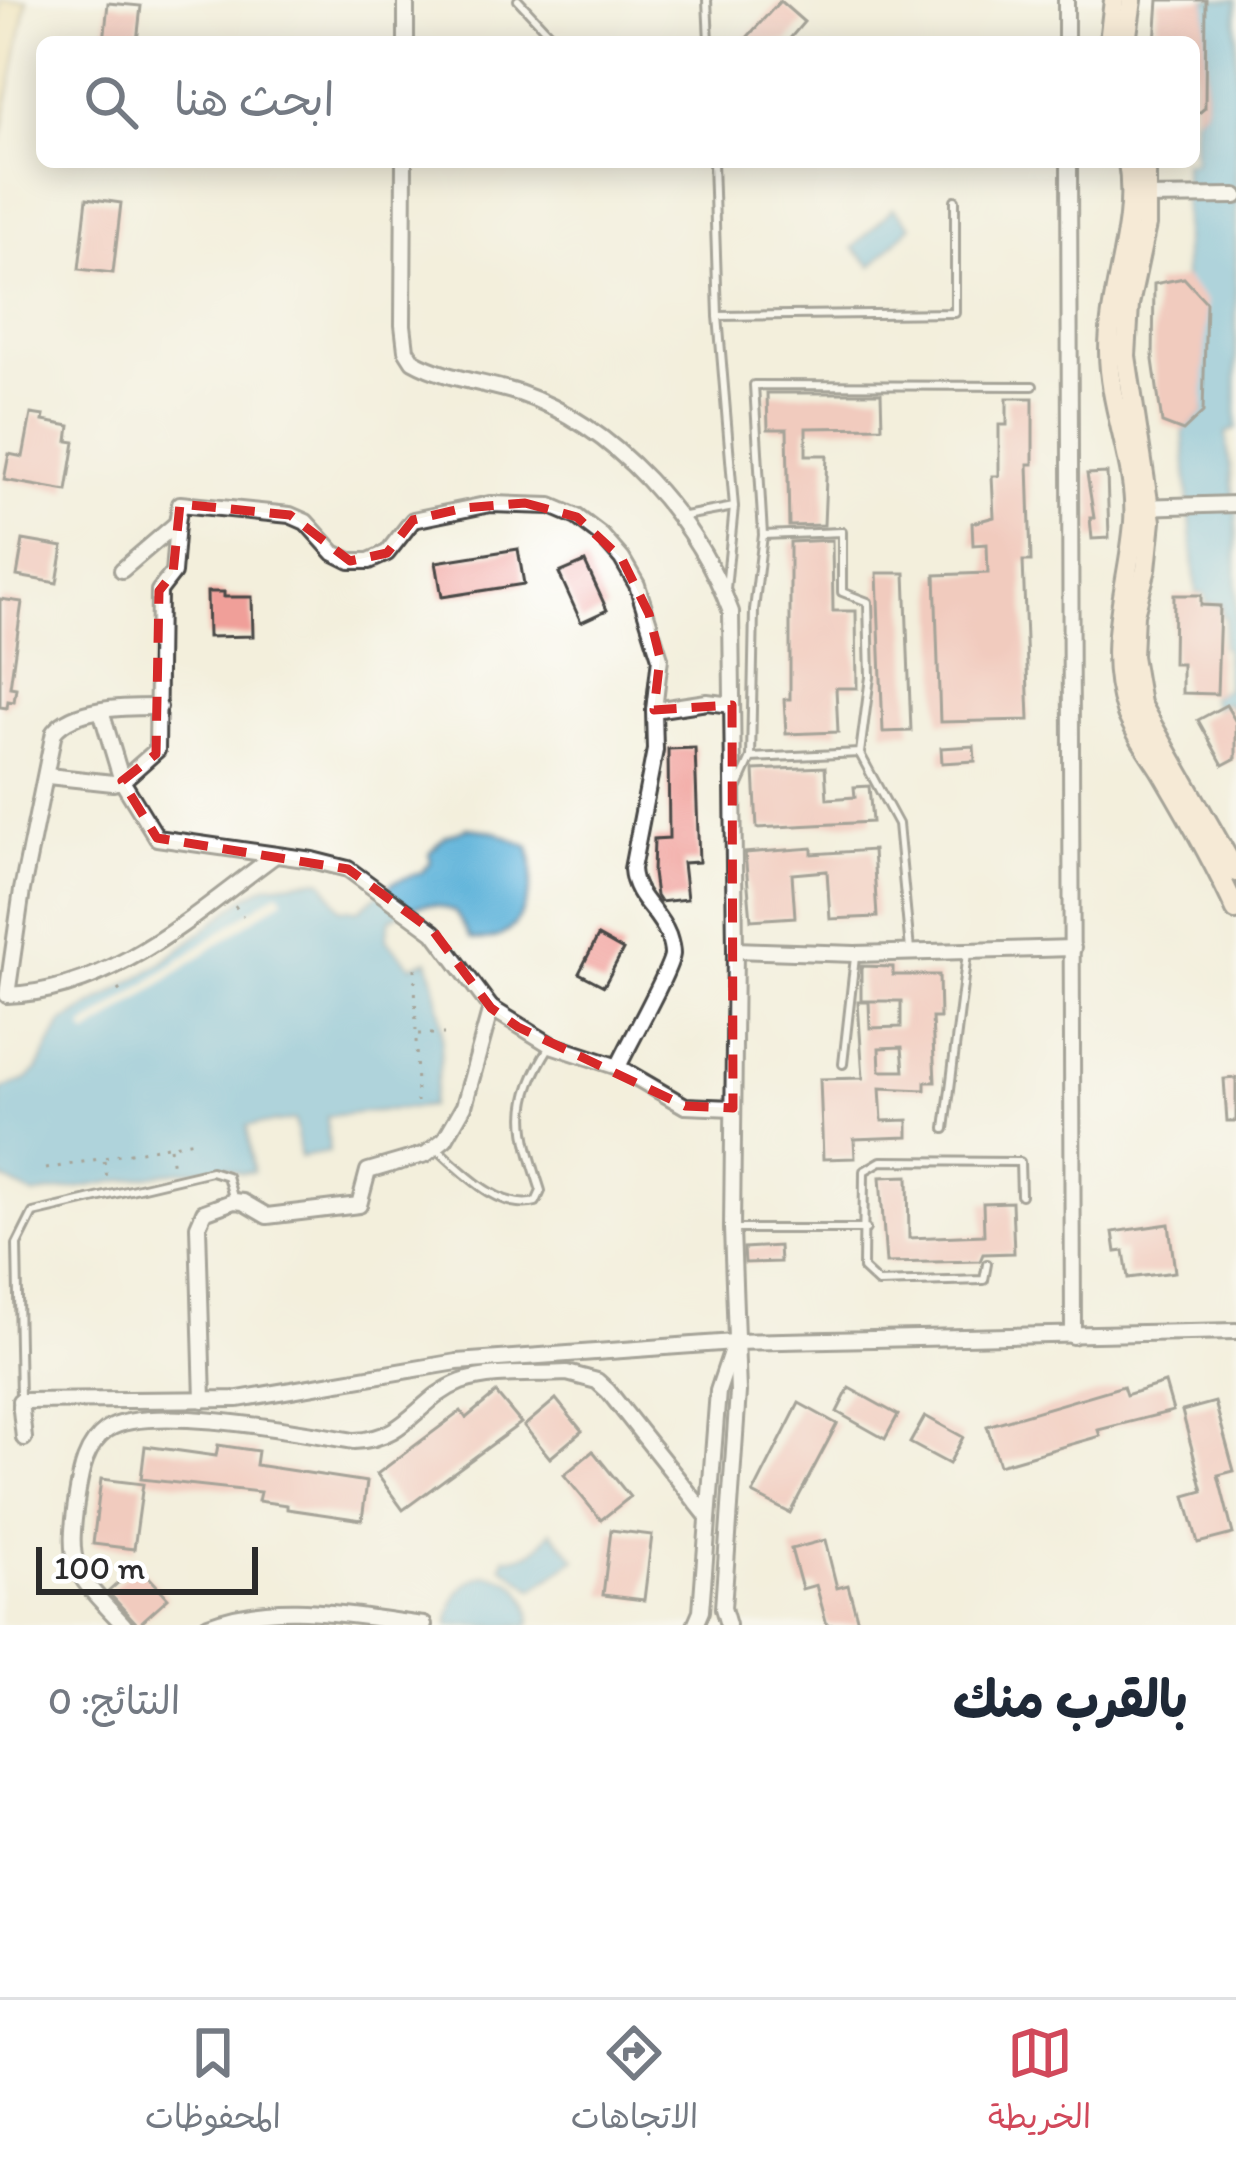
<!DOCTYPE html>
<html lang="ar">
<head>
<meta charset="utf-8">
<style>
	:root { --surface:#fff; --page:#f6f6f7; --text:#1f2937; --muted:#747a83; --line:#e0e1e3; --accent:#d1495b }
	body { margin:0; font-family:Itim,"Playpen Sans Arabic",sans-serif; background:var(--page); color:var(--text); direction:rtl }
	.scale { position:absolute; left:36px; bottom:30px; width:222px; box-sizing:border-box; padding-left:12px; border:6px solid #2b2b2b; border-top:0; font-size:33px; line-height:42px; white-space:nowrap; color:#2b2b2b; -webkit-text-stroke:9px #fff; paint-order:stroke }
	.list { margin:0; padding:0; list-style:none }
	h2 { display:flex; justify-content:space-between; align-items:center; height:156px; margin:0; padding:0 48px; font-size:51px }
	h2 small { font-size:39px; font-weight:400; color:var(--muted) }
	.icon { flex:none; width:66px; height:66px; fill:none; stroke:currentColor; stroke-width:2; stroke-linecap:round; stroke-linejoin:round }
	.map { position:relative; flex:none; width:1236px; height:1625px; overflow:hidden; direction:ltr }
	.search { position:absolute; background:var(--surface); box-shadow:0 6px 30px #0003; left:36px; right:36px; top:36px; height:132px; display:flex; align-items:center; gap:30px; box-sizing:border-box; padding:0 42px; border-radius:18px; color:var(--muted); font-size:45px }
	.sheet { height:372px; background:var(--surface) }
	nav { display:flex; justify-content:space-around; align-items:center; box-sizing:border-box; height:168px; border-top:3px solid var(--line); background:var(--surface); font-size:33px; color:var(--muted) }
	nav a { display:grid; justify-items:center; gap:6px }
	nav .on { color:var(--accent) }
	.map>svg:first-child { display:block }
</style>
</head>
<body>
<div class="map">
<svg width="1236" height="1625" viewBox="0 0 1236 1625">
	<rect width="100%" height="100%" fill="#fff"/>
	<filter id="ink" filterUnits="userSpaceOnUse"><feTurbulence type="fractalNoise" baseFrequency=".00833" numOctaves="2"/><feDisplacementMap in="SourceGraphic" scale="24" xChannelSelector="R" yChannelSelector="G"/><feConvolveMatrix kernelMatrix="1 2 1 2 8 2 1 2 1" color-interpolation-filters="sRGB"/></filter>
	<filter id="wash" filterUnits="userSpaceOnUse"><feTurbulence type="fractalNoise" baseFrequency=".004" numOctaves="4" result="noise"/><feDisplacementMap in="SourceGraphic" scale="48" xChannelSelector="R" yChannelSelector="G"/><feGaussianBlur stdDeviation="2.7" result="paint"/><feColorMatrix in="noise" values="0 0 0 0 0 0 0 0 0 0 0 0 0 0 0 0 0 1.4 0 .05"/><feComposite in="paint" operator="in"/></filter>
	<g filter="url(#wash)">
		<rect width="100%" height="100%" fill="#f3efdc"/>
		<path fill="#eeda9e" stroke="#8c8264" stroke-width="3" d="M0,0h27l-27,142z"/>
		<g fill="#5db2d9" stroke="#446e82" stroke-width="3">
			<path d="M1205,0h31v429l-10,4 10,84v194l-11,-9 -10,6 -5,-11 16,-8 -1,-41 -3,-1 4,-30 -4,-1v-12l-16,-1 -1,-9 -9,-1 -13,-162 20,-19 -19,-134v-116h10v-45l11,-9z"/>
			<path d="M893,208l18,18 -39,40 -19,-18z"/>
			<path d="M467,828l26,3 36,16c11,39 -9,104 -58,91l-16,-26c-26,-13 -42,-8 -65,7l-4,20 25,27 17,-6c17,51 19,95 2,146l-103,10 2,36 -29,5 -5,-37 -48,6 6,46 -12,1 -15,-6 -52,5 -140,23 -34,-18v-87l26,-10 11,-10 25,-47 100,-60 85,-67 20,-11 51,-6 5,2 17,27 19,2 35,-28 28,-10 9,-10 -2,-9 17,-17z"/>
			<path d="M551,1531l25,28 -42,30 -32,-23 3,-9c21,3 35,-9 46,-26z"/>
			<path d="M485,1575c30,1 47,20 45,50h-81c2,-26 9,-42 36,-50z"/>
		</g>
		<path fill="#f3efdc" d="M279,891l5,7 -197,137 -4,-7z"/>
		<g id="blocks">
			<g fill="#f09f99" fill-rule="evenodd">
				<path d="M1158,0h48l-1,108 -11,9v-75h-39z"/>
				<path d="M780,1l24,21 -17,20h-44z"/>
				<path d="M108,3l33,3 -4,36h-33z"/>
				<path d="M87,198l34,5 -8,70 -34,-4z"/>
				<path d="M1184,278l22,24 -3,110 -20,19 -21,-8 -9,-63 1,-76z"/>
				<path d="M767,393h114l1,34 -76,1v27h21l-3,70 -35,1 -2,-97h-19z"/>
				<path d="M1007,398h26v66h-5l3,97h-8l6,159 -89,2 -5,-147 53,-2 -1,-29 -14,1 -1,-22 22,-6 -2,-41h7v-51h8z"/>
				<path d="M31,414l13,2 -1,5 27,5 -2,15 7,1 -8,49 -63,-11 5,-26 14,3z"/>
				<path d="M1107,473l2,65 -17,1 -2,-21h4l-7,-44z"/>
				<path d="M23,540l40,7 -6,36 -40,-7z"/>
				<path d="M832,540l1,71h23l1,77h-21l2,44 -52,2 -2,-35h6v-157z"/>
				<path d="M518,549l6,35 -82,13 -6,-35z"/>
				<path d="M585,562l22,48 -26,12 -22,-49z"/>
				<path d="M877,573h28l6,158 -28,1z"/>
				<path d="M207,592h17v5h28l1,39 -45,1z"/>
				<path d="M1174,595h27v10l19,1 -3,88 -35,-1v-29h-9z"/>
				<path d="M0,599l22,3 -12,85 6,1 -2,14 -6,-1 -1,7 -7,-1z"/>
				<path d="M1226,705l10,17v36l-13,7 -25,-45z"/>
				<path d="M974,746l1,15 -33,2 -1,-15z"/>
				<path d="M695,748l4,114 -16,1 4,36 -27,3 -4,-6 -3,-23 1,-34 15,-1 -1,-89z"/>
				<path d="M825,767l2,32 28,-2 -1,-10 15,-1 3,36 -115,6 -3,-58z"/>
				<path d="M812,848v6l61,-4 4,67 -47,2 -3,-48 -35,3 3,43 -44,3 -6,-67z"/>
				<path d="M598,936l25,14 -19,36 -25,-13z"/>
				<path d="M861,966l32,1v8h46l1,43h-8l3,64h-10v8l-45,-2 2,33 26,-1v17l-54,2 1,19 -32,1 -3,-80 43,-1 -5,-76h11l1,26 31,-1v-26h-40zM902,1047l2,24h-24l-1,-23z"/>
				<path d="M1236,1078v43h-9l-3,-42z"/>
				<path d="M908,1176l1,62 75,-3 -1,-32 29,-1 2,51 -31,1 -3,7 -94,2 -6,-86z"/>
				<path d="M1169,1224l6,48 -47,6 -4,-27 -8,1 -3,-20z"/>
				<path d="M779,1246l1,16 -35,1 -1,-15z"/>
				<path d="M1165,1383l8,28 -75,19 2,6 -101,29 -12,-39 136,-40 3,9z"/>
				<path d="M849,1388l49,27 -13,24 -48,-27z"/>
				<path d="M496,1393l25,30 -118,87 -26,-36 84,-63 5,7z"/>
				<path d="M556,1399l26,32 -32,27 -26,-32z"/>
				<path d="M1215,1402l19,69 -16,4 15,59 -35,9 -13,-47 18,-5 -21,-80z"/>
				<path d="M799,1403l38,21 -47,89 -37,-19z"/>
				<path d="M925,1416l38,21 -14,27 -39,-21z"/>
				<path d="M218,1445l40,6 -2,14 111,17 -5,38 -75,-11v-4l-29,-4 2,-9 -119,-13 4,-33 71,10z"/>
				<path d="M593,1451l37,46 -29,23 -37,-45z"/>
				<path d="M101,1479l42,5 -9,65 -41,-5z"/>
				<path d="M611,1530l41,5 -8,65 -41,-5z"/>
				<path d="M825,1540l12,48 11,-3 11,40h-32l-11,-40 -14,4 -11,-40z"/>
				<path d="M138,1565l30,33 -30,27 -30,-33z"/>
			</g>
		</g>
	</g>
	<g filter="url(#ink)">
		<use href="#blocks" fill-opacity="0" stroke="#494846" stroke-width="3"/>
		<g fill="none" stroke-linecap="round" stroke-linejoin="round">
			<defs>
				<g id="lane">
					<path d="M518,0l39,42"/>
					<path d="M707,0l2,42"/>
					<path d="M713,162l5,154 16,191 -8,82"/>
					<path d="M718,316l237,-3v-113"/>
					<path d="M679,517l55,-10"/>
					<path d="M860,754l38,70 12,126"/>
					<path d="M751,758l3,-148 9,-75 -9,-150 279,1"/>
					<path d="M737,789l14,-31 109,-5 10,-76 -2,-75 -26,-10v-60l-79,3"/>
					<path d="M843,1064l12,-107"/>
					<path d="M945,1129l22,-176"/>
					<path d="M436,1148c25,22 63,64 100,54l5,-11c-20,-63 -28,-86 9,-145"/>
					<path d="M736,1229h130"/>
					<path d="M987,1264l-3,16 -106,3 -15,-14 1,-98 17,-10 139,1 1,33"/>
					<path d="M20,1398l-3,-153 16,-32 178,-42 16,5 6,21"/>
				</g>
				<g id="street">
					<path d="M1066,0v42"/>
					<path d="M406,42v-42"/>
					<path d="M404,162l-1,163 3,25 7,11c32,18 71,21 106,32 96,33 177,125 212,219l4,338 -3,279 6,163 -15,216 5,17"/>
					<path d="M1069,162l4,1174"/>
					<path d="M1139,197l97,-1"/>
					<path d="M1139,507l97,-3"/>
					<path d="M122,570l55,-47 3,-19 110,11 16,7 28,31 16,8h19l18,-8 26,-33 77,-16 61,2 26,11 25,19 20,23 15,26 23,73 -6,52 1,40 -23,119c2,29 26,40 36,66 2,6 4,12 4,19 0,13 -45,93 -54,113l-67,-22 -60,-37 -27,98 -19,33 -19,15 -58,17 -9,34 -92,11 -24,-14 -9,-1 -30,11 -6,14 5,174"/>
					<path d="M159,707c-31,0 -84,-1 -105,25l-32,158 -15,105c106,-4 185,-79 267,-139"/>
					<path d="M654,710l53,-8 25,3"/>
					<path d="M101,711l21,70 35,57 155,22 36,9 86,63 57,76"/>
					<path d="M48,776l65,7 9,-2 35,-31 2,-159 14,-18 4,-50"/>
					<path d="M735,950l120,4 218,-6"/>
					<path d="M618,1067l67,39 48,2"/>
					<path d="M24,1438l-4,-37 218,-2 219,-37 277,-20 502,-11"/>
					<path d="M124,1625c-50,-53 -58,-55 -47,-129 4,-25 8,-50 30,-66 39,-28 198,3 247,11 54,-2 64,-43 107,-59 31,-11 73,-7 106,-9l30,8 11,10 100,126"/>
					<path d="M208,1625c71,-27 143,-9 216,0"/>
					<path d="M695,1625l6,-14 17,-220 13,-39"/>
				</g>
				<g id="secondary">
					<path d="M1109,42l5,-42"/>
					<path d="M1126,42l6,-42"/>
					<path d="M1128,162c11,65 -19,124 -19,189 0,57 29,116 25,171 -5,64 -30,124 -8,189 8,22 25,43 37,63 26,44 52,89 73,136"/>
					<path d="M1146,162v63l-17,80 -3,51 25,165 -5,48 -12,45 -2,42 8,48 96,168"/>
				</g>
			</defs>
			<use href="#lane" stroke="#494846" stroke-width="12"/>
			<use href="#street" stroke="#494846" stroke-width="20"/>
			<use href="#secondary" stroke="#494846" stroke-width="24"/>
			<g stroke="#494846" stroke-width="3" stroke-dasharray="3 9" stroke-linecap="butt">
				<path d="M235,906l8,10"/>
				<path d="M415,968l2,134"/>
				<path d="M118,989l7,9"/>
				<path d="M418,1034h26"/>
				<path d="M170,1148l3,20"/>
				<path d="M104,1161l4,22"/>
				<path d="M46,1169l153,-29"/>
			</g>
			<use href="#lane" stroke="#fff" stroke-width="6"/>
			<use href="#street" stroke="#fff" stroke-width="14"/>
			<use href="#secondary" stroke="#fbe5cf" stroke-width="18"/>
		</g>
	</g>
	<path d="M0 0H1236V1625H0ZM525,503l52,14 45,42 27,55 11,44 -6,52 78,-5 1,403 -48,-2 -167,-79 -27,-19 -57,-76 -86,-63 -191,-31 -35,-57 34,-27 3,-163 14,-18 7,-69 110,11 60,46 37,-8 26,-33 51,-12z" fill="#f3efdc" fill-opacity=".55" fill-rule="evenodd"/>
	<path fill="none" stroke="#d62828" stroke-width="9" stroke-dasharray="24 15" stroke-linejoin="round" d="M525,503l52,14 45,42 27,55 11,44 -6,52 78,-5 1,403 -48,-2 -167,-79 -27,-19 -57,-76 -86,-63 -191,-31 -35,-57 34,-27 3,-163 14,-18 7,-69 110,11 60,46 37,-8 26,-33 51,-12z"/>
</svg>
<div class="scale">100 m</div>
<div class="search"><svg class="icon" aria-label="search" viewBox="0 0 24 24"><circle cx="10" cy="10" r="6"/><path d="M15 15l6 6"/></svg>ابحث هنا</div>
</div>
<section class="sheet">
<h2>بالقرب منك<small>النتائج: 0</small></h2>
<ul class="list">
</ul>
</section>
<nav>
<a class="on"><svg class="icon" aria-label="map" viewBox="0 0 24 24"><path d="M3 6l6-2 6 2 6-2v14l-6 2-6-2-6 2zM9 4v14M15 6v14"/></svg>الخريطة</a>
<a><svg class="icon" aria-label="directions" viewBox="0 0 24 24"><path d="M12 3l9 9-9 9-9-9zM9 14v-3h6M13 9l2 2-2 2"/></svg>الاتجاهات</a>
<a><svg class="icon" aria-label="saved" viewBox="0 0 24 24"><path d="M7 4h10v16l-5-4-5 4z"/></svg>المحفوظات</a>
</nav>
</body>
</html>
